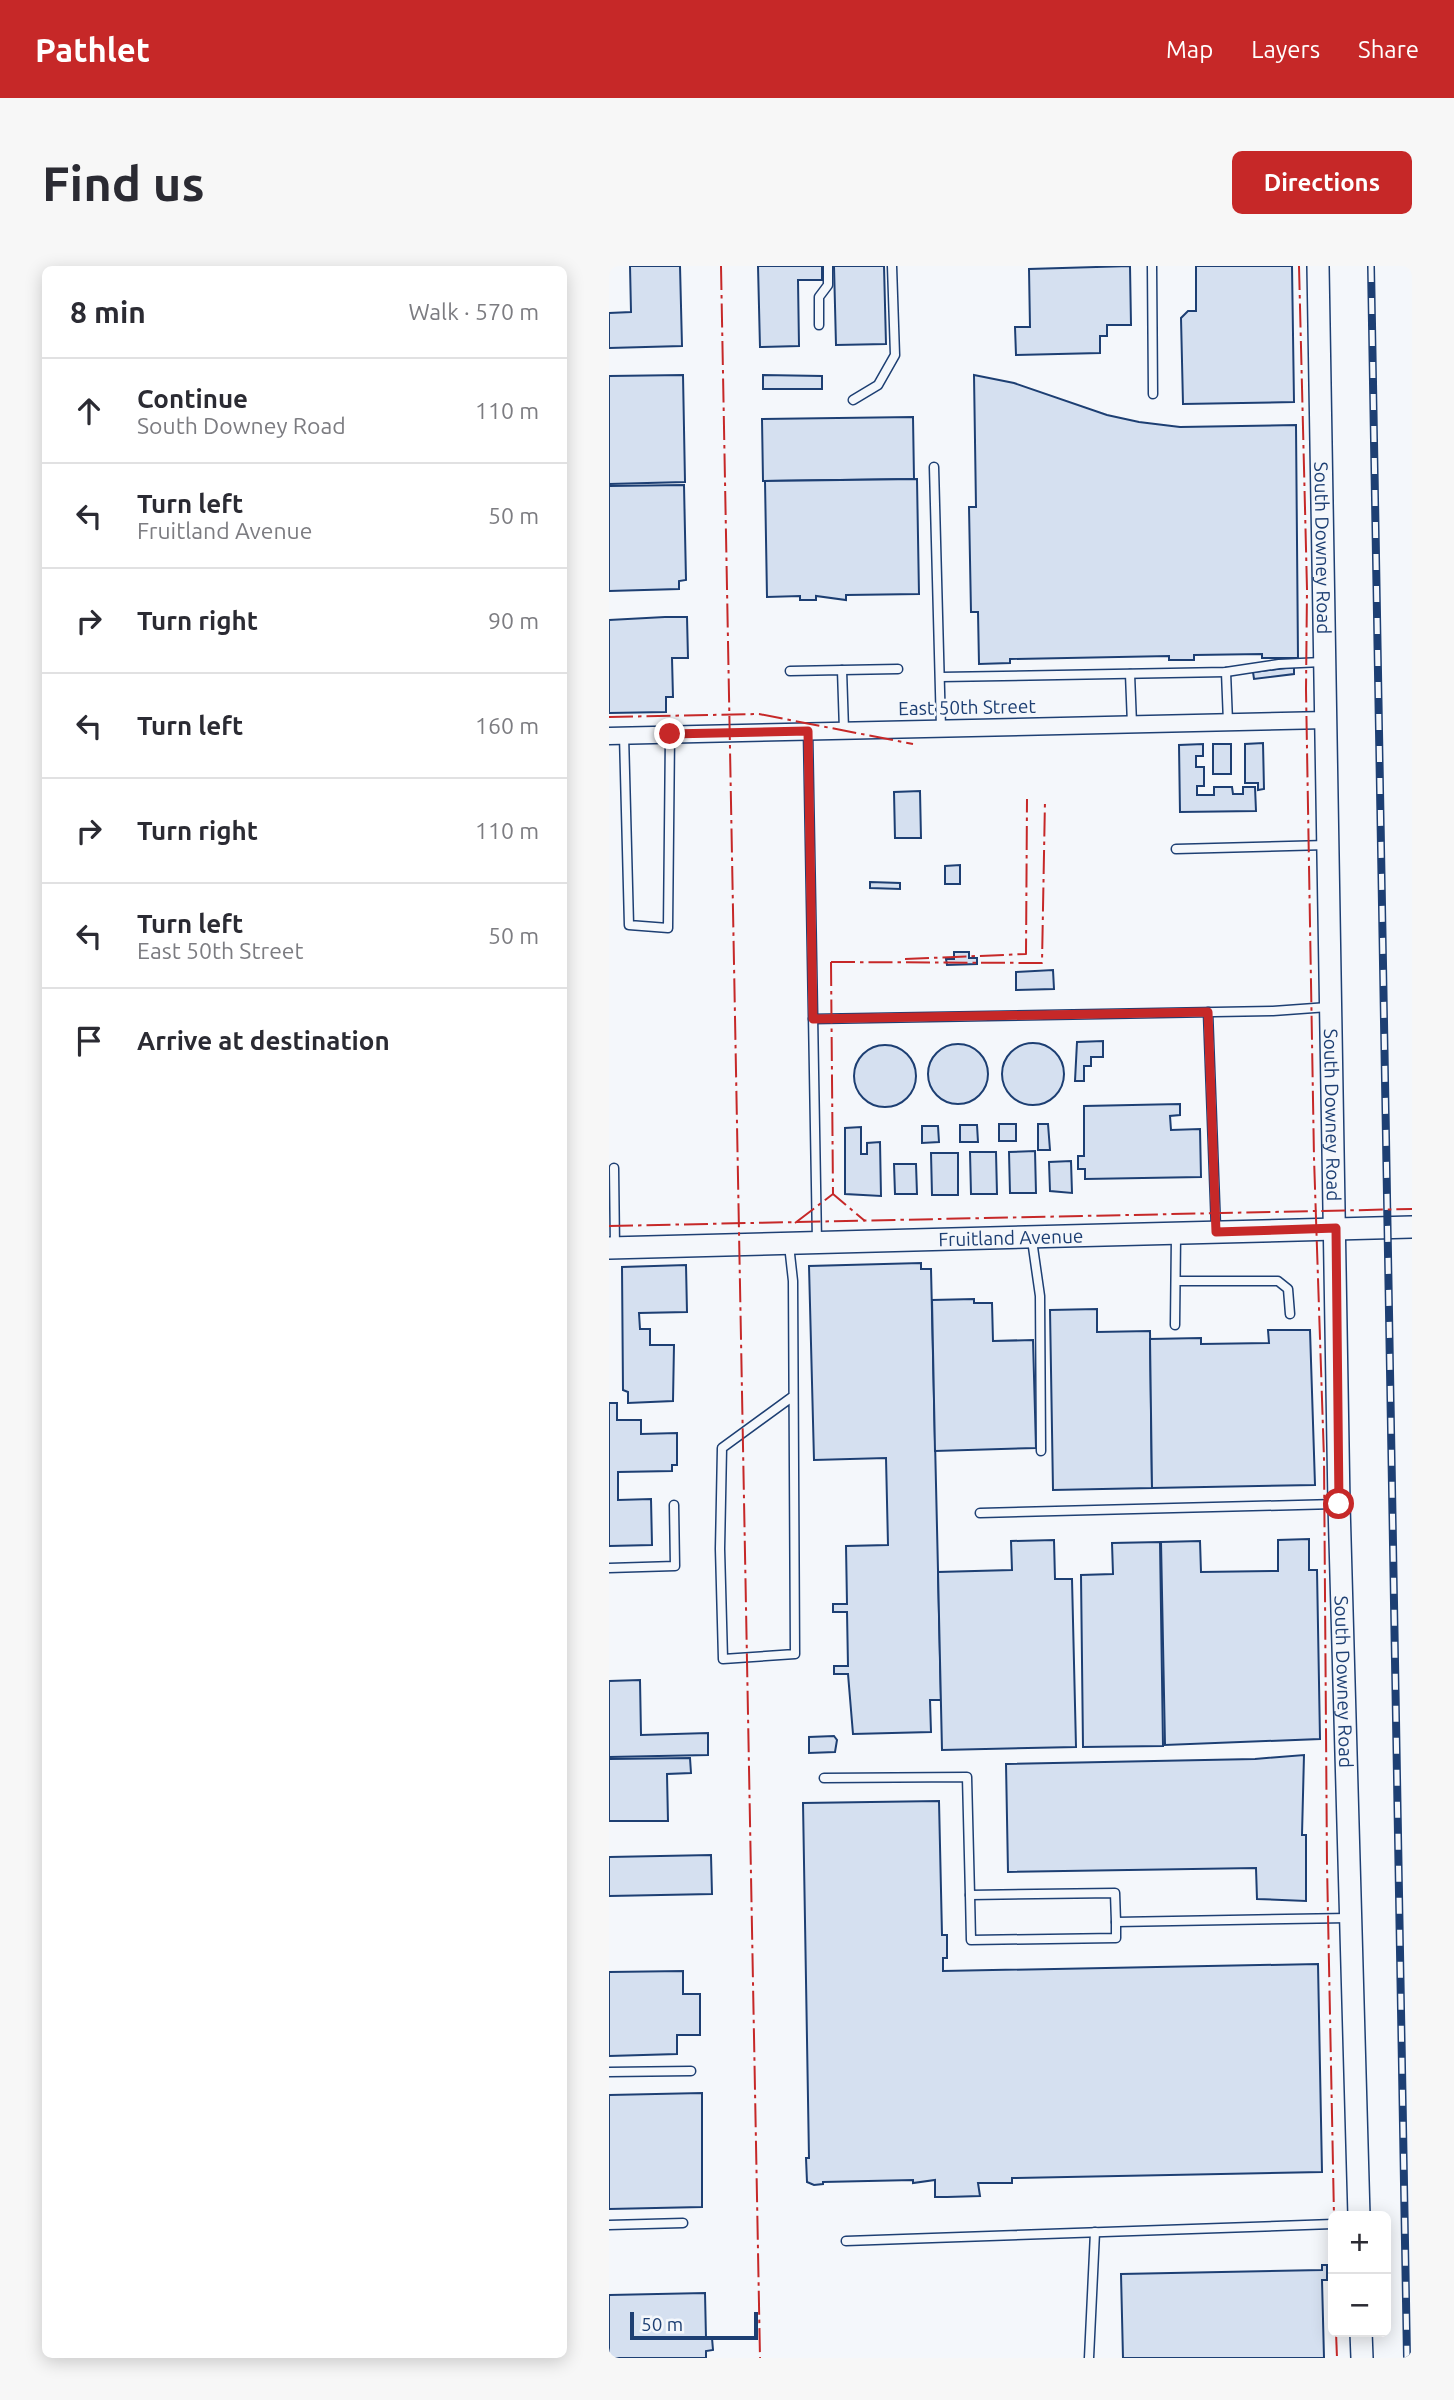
<!DOCTYPE html>
<html lang="en">
<head>
<meta charset="utf-8">
<style>
	:root { --surface:#fff; --page:#f7f7f7; --text:#2b2b33; --muted:#7c7c81; --line:#e1e1e2; --accent:#c62828 }
	body { margin:0; font-family:Ubuntu,sans-serif; background:var(--page); color:var(--text) }
	.controls { position:absolute; right:21px; bottom:21px; display:grid; overflow:hidden; border-radius:10px; box-shadow:0 4px 18px #0003 }
	.controls button { width:63px; height:63px; display:grid; place-items:center; padding:0; border:0; border-bottom:2px solid var(--line); background:var(--surface); color:var(--text); font:35px sans-serif }
	.scale { position:absolute; left:21px; bottom:18px; width:128px; box-sizing:border-box; padding-left:7px; border:4px solid #1d3f73; border-top:0; font-size:19px; line-height:24px; white-space:nowrap; color:#1d3f73; -webkit-text-stroke:5px #f4f7fb; paint-order:stroke }
	.stop { position:absolute; width:21px; height:21px; margin:-16px; border:5px solid #c62828; border-radius:50%; background:#fff }
	.stop.end { background:#c62828; border-color:#fff; box-shadow:0 2px 7px #0008 }
	.list { margin:0; padding:0; list-style:none }
	h2 { display:flex; justify-content:space-between; align-items:center; height:91px; margin:0; padding:0 28px; font-size:30px }
	h2 small { font-size:23px; font-weight:400; color:var(--muted) }
	.list li { display:grid; grid-template-columns:46px 1fr auto; gap:21px; align-items:center; box-sizing:border-box; height:105px; padding:0 28px; border-top:2px solid var(--line) }
	.list b { display:block; font-size:26px; white-space:nowrap }
	.list p { margin:0; font-size:23px; white-space:nowrap; color:var(--muted) }
	.list em { font-size:23px; font-style:normal; color:var(--muted) }
	.icon { flex:none; width:38px; height:38px; fill:none; stroke:currentColor; stroke-width:2; stroke-linecap:round; stroke-linejoin:round }
	.map { position:relative; flex:none; width:803px; height:2092px; overflow:hidden; border-radius:10px }
	header { display:flex; align-items:center; gap:42px; box-sizing:border-box; height:98px; padding:0 35px; background:var(--accent); color:#fff }
	header strong { font-size:33px }
	nav { display:flex; gap:38px; margin-inline-start:auto; font-size:24px }
	.intro { display:flex; align-items:center; justify-content:space-between; box-sizing:border-box; height:168px; padding:0 42px }
	h1 { margin:0; font-size:49px }
	.button { padding:18px 32px; border-radius:10px; background:var(--accent); color:#fff; font-size:24px; font-weight:700 }
	main { display:flex; gap:42px; padding:0 42px }
	aside { flex:1; background:var(--surface); border-radius:10px; box-shadow:0 4px 18px #0003 }
	.map>svg:first-child { display:block }
</style>
</head>
<body>
<header>
<strong>Pathlet</strong>
<nav><a>Map</a><a>Layers</a><a>Share</a></nav>
</header>
<div class="intro"><h1>Find us</h1><a class="button">Directions</a></div>
<main>
<aside>
<h2>8 min<small>Walk · 570 m</small></h2>
<ul class="list">
<li><svg class="icon" aria-label="ahead" viewBox="0 0 24 24"><path d="M12 20V5M6 11l6-6 6 6"/></svg><div><b>Continue</b><p>South Downey Road</p></div><em>110 m</em></li>
<li><svg class="icon" aria-label="left" viewBox="0 0 24 24"><path d="M17 20v-9H6M10 6l-5 5 5 5"/></svg><div><b>Turn left</b><p>Fruitland Avenue</p></div><em>50 m</em></li>
<li><svg class="icon" aria-label="right" viewBox="0 0 24 24"><path d="M7 20v-9h11M14 6l5 5-5 5"/></svg><div><b>Turn right</b></div><em>90 m</em></li>
<li><svg class="icon" aria-label="left" viewBox="0 0 24 24"><path d="M17 20v-9H6M10 6l-5 5 5 5"/></svg><div><b>Turn left</b></div><em>160 m</em></li>
<li><svg class="icon" aria-label="right" viewBox="0 0 24 24"><path d="M7 20v-9h11M14 6l5 5-5 5"/></svg><div><b>Turn right</b></div><em>110 m</em></li>
<li><svg class="icon" aria-label="left" viewBox="0 0 24 24"><path d="M17 20v-9H6M10 6l-5 5 5 5"/></svg><div><b>Turn left</b><p>East 50th Street</p></div><em>50 m</em></li>
<li><svg class="icon" aria-label="arrive" viewBox="0 0 24 24"><path d="M6 21V4h12l-3 4 3 4H6"/></svg><div><b>Arrive at destination</b></div></li>
</ul>
</aside>
<div class="map">
<svg width="803" height="2092" viewBox="0 0 803 2092">
	<rect width="100%" height="100%" fill="#f4f7fb"/>
	<g fill="#d5e0f0" stroke="#1d3f73" stroke-width="2">
		<path d="M21,0h50l2,80 -73,2v-35l22,-1z"/>
		<path d="M149,0h64v14h-24l1,66 -39,1z"/>
		<path d="M225,0h50l2,78 -50,1z"/>
		<path d="M521,0l1,59h-24v11h-7v17l-84,2 -1,-28h15l-1,-58z"/>
		<path d="M587,0h96l2,136 -111,2 -2,-86 7,-7h8z"/>
		<path d="M74,109l2,107 -76,2v-108z"/>
		<path d="M154,109l59,1v13h-59z"/>
		<path d="M365,109l40,8 93,32 32,7 41,5 116,-2 2,233h-36v-4l-68,1v5h-25v-4l-159,3v4l-31,1 -1,-52h-7l-2,-105h7z"/>
		<path d="M304,151l1,62 -151,2 -1,-62z"/>
		<path d="M308,213l2,115 -73,1v5l-30,-4v4h-16v-4l-33,1 -2,-116z"/>
		<path d="M75,219l2,95 -7,1v8l-70,2v-105z"/>
		<path d="M56,351h22l1,41h-16l1,39h-7v15l-57,1v-93z"/>
		<path d="M685,401v7l-40,5 -1,-7z"/>
		<path d="M654,477l1,46 -6,1v-7h-13v-39z"/>
		<path d="M594,478v12h-7v11h8v19h-7v9h17v-8h18l1,7h10v-7h12l1,24 -76,1 -1,-67z"/>
		<rect x="604" y="478" width="18" height="30"/>
		<path d="M311,525l1,47h-26l-1,-46z"/>
		<path d="M351,599v19h-15v-18z"/>
		<path d="M261,616l30,1v6l-30,-1z"/>
		<path d="M345,686h15v6h8v6l-30,1 -1,-6h8z"/>
		<path d="M444,704l1,19 -38,1v-18z"/>
		<path d="M494,775v16h-12v9h-7v15h-9l2,-39z"/>
		<circle cx="424" cy="808" r="31"/>
		<circle cx="349" cy="808" r="30"/>
		<circle cx="276" cy="810" r="31"/>
		<path d="M571,838v11l-10,1 1,14 29,-1 1,48 -116,2v-10h-7v-13h6v-50z"/>
		<rect x="390" y="858" width="17" height="17"/>
		<path d="M429,858h10l2,26h-12z"/>
		<path d="M351,859h17l1,17h-18z"/>
		<path d="M313,860h16l1,16 -17,1z"/>
		<path d="M252,861v27h6v-11l13,-1 1,54 -36,-2v-66z"/>
		<path d="M426,885l1,42h-26l-1,-41z"/>
		<path d="M361,886h26l1,42h-26z"/>
		<path d="M322,887h27v42h-26z"/>
		<path d="M462,895l1,32 -22,-2 -1,-29z"/>
		<path d="M285,898h22l1,30h-22z"/>
		<path d="M312,997v6h10l10,431h-11l1,32 -78,2 -5,-60h-14v-8h14l-1,-54h-14v-8h14l-1,-58 42,-1 -2,-87 -72,2 -5,-194z"/>
		<path d="M77,999l1,47 -48,1 1,16h10v16h24l-1,56 -45,2v-11l-5,-2 -1,-123z"/>
		<path d="M365,1033v4h18l1,38 40,-1 3,108 -101,3 -3,-151z"/>
		<path d="M488,1043v23l53,-1 2,157 -99,2 -3,-180z"/>
		<path d="M659,1064h42l5,155 -163,3 -2,-149 51,-1v6l68,-1z"/>
		<path d="M0,1137h8v17h24v14l36,-1v32h-5v6l-54,1v28l33,-1 1,46 -43,1z"/>
		<path d="M700,1273v31h8l3,169 -155,6 -4,-203 39,-1 1,31 77,-1v-31z"/>
		<path d="M445,1274l1,39h17l4,168 -134,3 -4,-178 74,-2 -1,-29z"/>
		<path d="M551,1276l3,204 -80,1 -2,-172 32,-1 -1,-31z"/>
		<path d="M31,1414l1,55 67,-2v22l-99,2v-76z"/>
		<path d="M225,1470l3,4 -2,12 -26,1v-16z"/>
		<path d="M695,1489l-2,80h4v66l-49,-2 -1,-31 -248,4 -2,-108 249,-5z"/>
		<path d="M81,1492l1,15 -24,1 1,47h-59v-62z"/>
		<path d="M330,1535l3,134h5v23h-4v13l375,-7 4,208 -310,6v5h-34l2,13 -33,1h-12v-17l-22,3v-3l-90,2v2l-9,1 -7,-3 -1,-24h3l-6,-355z"/>
		<path d="M102,1589l1,39 -103,2v-39z"/>
		<path d="M74,1705v23h17v41h-23v19l-68,2v-84z"/>
		<path d="M93,1827v114l-93,2v-114z"/>
		<path d="M713,1999h5v15h-5l2,78h-201l-2,-84 201,-4z"/>
		<path d="M96,2027l1,45h6l1,12 -7,1v7h-97v-63z"/>
	</g>
	<g fill="none" stroke-linecap="round" stroke-linejoin="round">
		<defs>
			<g id="lane">
				<path d="M543,0l1,128"/>
				<path d="M210,59v-28l9,-12v-19"/>
				<path d="M244,134l25,-15 17,-30 -3,-89"/>
				<path d="M325,201l7,261"/>
				<path d="M233,404l56,-1"/>
				<path d="M181,405l52,-1 2,60"/>
				<path d="M617,406l2,50"/>
				<path d="M521,408l2,50"/>
				<path d="M332,411l285,-5 53,-8 43,-2"/>
				<path d="M199,465l9,511"/>
				<path d="M15,469l5,190 39,3 2,-194"/>
				<path d="M567,583l151,-4"/>
				<path d="M599,746l8,217"/>
				<path d="M204,753l460,-8 55,-4"/>
				<path d="M5,902l1,80"/>
				<path d="M423,974l8,56 1,155"/>
				<path d="M180,979l4,36 2,373 -72,5 -3,-110 2,-101 70,-51"/>
				<path d="M567,1015h102l10,8 2,25"/>
				<path d="M566,1059l1,-89"/>
				<path d="M371,1247l356,-9"/>
				<path d="M0,1302l66,-2 -1,-61"/>
				<path d="M215,1512l143,-1 3,118 145,-2 1,29 233,-4"/>
				<path d="M361,1629l1,45 145,-2v-16"/>
				<path d="M0,1806l82,-1"/>
				<path d="M0,1959l74,-2"/>
				<path d="M237,1975l487,-17"/>
				<path d="M480,2092l6,-126"/>
			</g>
			<path id="street" d="M0,470l718,-16"/>
			<g id="secondary">
				<path id="s1" d="M709,0l21,1238 20,712"/>
				<path id="s2" d="M0,982l803,-21"/>
				<path d="M752,2066l1,26"/>
			</g>
		</defs>
		<use href="#lane" stroke="#1d3f73" stroke-width="11"/>
		<use href="#street" stroke="#1d3f73" stroke-width="19"/>
		<use href="#secondary" stroke="#1d3f73" stroke-width="24"/>
		<use href="#lane" stroke="#f4f7fb" stroke-width="8"/>
		<use href="#street" stroke="#f4f7fb" stroke-width="16"/>
		<use href="#secondary" stroke="#f4f7fb" stroke-width="21"/>
		<defs>
			<path id="rail" d="M762,0l36,2092"/>
		</defs>
		<use href="#rail" stroke="#1d3f73" stroke-width="8"/>
		<use href="#rail" stroke="#f4f7fb" stroke-width="5" stroke-dasharray="16" stroke-linecap="butt"/>
		<g stroke="#c62828" stroke-width="2" stroke-dasharray="24 5 3.5 5" stroke-linecap="butt">
			<path d="M112,0l39,2092"/>
			<path d="M690,0l8,323 -1,101 8,468 10,301 3,405 7,352"/>
			<path d="M0,451l150,-3 154,30"/>
			<path d="M296,693l121,-5 1,-155"/>
			<path d="M222,696l211,1 3,-163"/>
			<path d="M222,696l2,232 32,27"/>
			<path d="M186,957l38,-29"/>
			<path d="M0,960l803,-17"/>
			<path d="M727,2066l1,26"/>
		</g>
	</g>
	<g fill="none" stroke-linecap="round" stroke-linejoin="round">
		<path stroke="#c62828" stroke-width="9" d="M61,468l138,-3 5,288 395,-7 8,220 120,-4 3,276"/>
	</g>
	<g text-anchor="middle" stroke-width="5" stroke-linejoin="round" paint-order="stroke">
		<g font-size="19" fill="#1d3f73" stroke="#f4f7fb">
			<text dy="7" stroke="none"><textPath href="#s1" startOffset="282">South Downey Road</textPath></text>
			<text transform="translate(358 441) rotate(-1)" y="7">East 50th Street</text>
			<text dy="7" stroke="none"><textPath href="#s1" startOffset="849">South Downey Road</textPath></text>
			<text dy="7" stroke="none"><textPath href="#s2" startOffset="402">Fruitland Avenue</textPath></text>
			<text dy="7" stroke="none"><textPath href="#s1" startOffset="1416">South Downey Road</textPath></text>
		</g>
	</g>
</svg>
<div class="controls">
<button>+</button>
<button>−</button>
</div>
<div class="scale">50 m</div>
<div class="stop" style="left:730px;top:1238px"></div>
<div class="stop end" style="left:61px;top:468px"></div>
</div>
</main>
</body>
</html>
